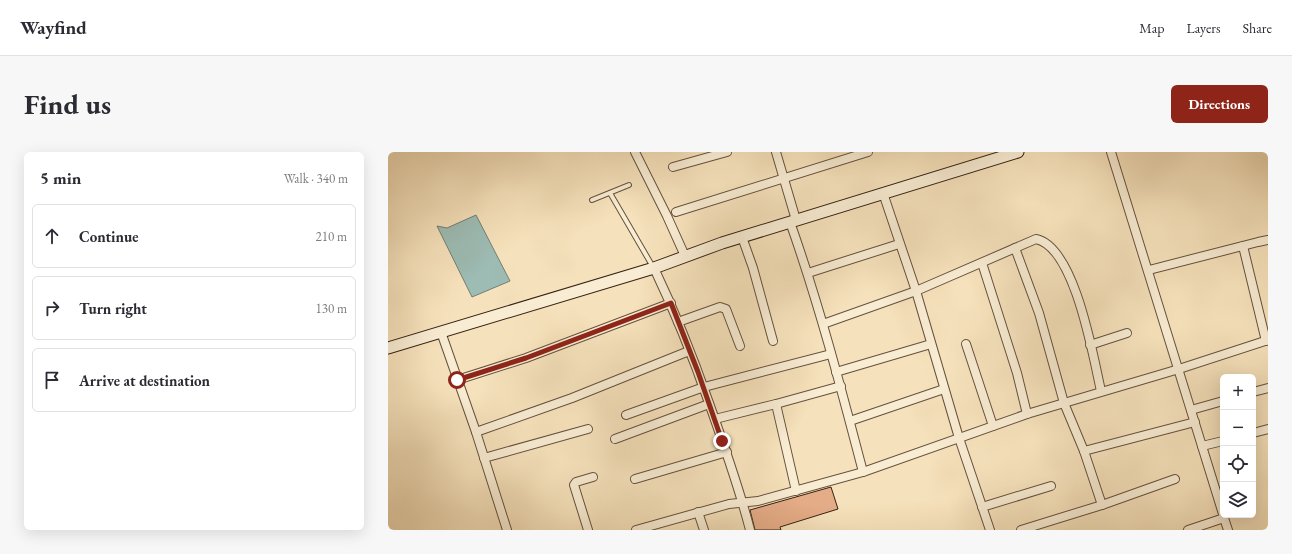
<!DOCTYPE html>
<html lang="en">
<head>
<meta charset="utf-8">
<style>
	:root { --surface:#fff; --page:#f7f7f7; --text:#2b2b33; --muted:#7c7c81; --line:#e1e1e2; --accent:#8f2418 }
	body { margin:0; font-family:"EB Garamond",serif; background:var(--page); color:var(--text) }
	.controls { position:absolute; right:12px; bottom:12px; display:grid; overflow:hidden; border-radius:6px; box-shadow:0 4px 16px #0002 }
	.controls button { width:36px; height:36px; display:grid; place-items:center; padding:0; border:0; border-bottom:1px solid var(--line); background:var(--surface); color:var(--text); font:20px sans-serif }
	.stop { position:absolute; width:12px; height:12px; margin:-9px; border:3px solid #8f2418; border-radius:50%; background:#fff }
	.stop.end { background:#8f2418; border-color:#fff; box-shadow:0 1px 4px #0008 }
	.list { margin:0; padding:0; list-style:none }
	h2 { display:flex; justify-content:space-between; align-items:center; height:52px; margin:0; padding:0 16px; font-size:17px }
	h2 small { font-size:13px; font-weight:400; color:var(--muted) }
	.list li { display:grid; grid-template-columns:26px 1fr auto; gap:12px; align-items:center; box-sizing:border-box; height:64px; margin:0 8px 8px; padding:0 8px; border:1px solid var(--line); border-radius:6px }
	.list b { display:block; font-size:15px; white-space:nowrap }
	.list em { font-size:13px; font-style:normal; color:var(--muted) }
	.icon { flex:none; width:22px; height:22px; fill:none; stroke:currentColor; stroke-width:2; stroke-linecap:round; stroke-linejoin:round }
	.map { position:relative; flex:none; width:880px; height:378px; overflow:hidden; border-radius:6px }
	header { display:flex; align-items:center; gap:24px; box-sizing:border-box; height:56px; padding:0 20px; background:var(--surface); border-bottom:1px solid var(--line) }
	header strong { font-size:19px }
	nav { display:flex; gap:22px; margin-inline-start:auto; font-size:14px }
	.intro { display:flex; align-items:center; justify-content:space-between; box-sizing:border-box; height:96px; padding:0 24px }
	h1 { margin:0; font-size:28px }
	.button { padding:10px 18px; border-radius:6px; background:var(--accent); color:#fff; font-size:14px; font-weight:700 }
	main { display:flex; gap:24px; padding:0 24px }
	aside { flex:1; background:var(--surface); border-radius:6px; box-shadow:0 4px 16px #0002 }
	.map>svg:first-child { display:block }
</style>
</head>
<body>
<header>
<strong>Wayfind</strong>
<nav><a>Map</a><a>Layers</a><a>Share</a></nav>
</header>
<div class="intro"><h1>Find us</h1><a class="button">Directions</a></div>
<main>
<aside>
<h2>5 min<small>Walk · 340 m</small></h2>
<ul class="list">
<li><svg class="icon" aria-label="ahead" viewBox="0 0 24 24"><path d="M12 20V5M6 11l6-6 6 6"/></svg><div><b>Continue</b></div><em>210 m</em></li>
<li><svg class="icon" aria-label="right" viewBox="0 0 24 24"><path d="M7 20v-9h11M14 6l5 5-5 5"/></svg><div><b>Turn right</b></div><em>130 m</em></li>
<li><svg class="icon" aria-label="arrive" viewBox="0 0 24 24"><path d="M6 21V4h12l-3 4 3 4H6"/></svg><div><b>Arrive at destination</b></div></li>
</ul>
</aside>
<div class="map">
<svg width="880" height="378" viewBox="0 0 880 378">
	<rect width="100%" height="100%" fill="#f5e1bb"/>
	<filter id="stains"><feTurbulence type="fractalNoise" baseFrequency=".005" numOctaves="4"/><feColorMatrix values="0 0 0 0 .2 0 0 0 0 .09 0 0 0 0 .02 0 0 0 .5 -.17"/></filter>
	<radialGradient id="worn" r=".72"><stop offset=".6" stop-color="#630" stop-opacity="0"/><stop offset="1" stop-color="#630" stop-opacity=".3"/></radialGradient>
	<path fill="#9dbcb4" stroke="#747e74" d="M88,63l34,66 -38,16 -35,-71 10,2z"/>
	<path fill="#e4ac87" stroke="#362113" d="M443,335l7,22 -58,18 1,3h-26l-5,-20z"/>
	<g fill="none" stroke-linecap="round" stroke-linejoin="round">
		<defs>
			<g id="lane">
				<path d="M222,41l43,74"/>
				<path d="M204,48l37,-15"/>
			</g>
			<g id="street">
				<path d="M247,0l32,64 18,40"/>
				<path d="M388,0l20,68"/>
				<path d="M723,0l112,362"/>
				<path d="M285,15l54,-15"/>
				<path d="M495,41l33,98 43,147 31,92"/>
				<path d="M288,60l192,-60"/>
				<path d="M402,70c29,82 51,166 73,250"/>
				<path d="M354,85l11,31 20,73"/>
				<path d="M855,94l23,95"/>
				<path d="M627,96l24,65 25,90 20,48 18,54"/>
				<path d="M594,111l35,110 10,41"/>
				<path d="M266,116c21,44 39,89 55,135 15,42 30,84 41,127"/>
				<path d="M761,118l109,-28 10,-2"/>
				<path d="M420,121l91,-29"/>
				<path d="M290,170l42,-15 6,2 14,37"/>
				<path d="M435,172l93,-33 120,-52c39,8 57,117 65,152"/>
				<path d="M53,180l35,100 31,98"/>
				<path d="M578,192l27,82"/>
				<path d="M702,193l37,-12"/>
				<path d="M448,220l95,-28"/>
				<path d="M69,228l69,-22 145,-55"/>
				<path d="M865,240l15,-4"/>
				<path d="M388,252l20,87"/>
				<path d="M803,258l32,-9"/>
				<path d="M238,263l78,-28 127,-33"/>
				<path d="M327,267l61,-15 65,-18"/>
				<path d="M462,269l94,-32"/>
				<path d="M88,280l96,-34 117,-47"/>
				<path d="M865,281l15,-4"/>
				<path d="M227,287l94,-35"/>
				<path d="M814,294l21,-5"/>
				<path d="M696,299l111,-29"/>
				<path d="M96,306l104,-29"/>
				<path d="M247,327l92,-27"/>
				<path d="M594,355l69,-21"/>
				<path d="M310,360l6,18"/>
				<path d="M835,363l5,15"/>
				<path d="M200,378l-14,-45 2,-3 17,-5"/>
				<path d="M248,378l93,-26 29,-3 105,-29 164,-58 152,-45 89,-29"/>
				<path d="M633,378l81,-25 73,-26"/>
				<path d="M800,378l36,-12"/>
			</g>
			<path id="secondary" d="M0,196l266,-80 68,-25 296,-91"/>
		</defs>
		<use href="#lane" stroke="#66513d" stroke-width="6"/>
		<use href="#street" stroke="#66513d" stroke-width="10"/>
		<use href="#secondary" stroke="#362113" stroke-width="13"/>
		<use href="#lane" stroke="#f8ecd3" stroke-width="4"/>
		<use href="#street" stroke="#f8ecd3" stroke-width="8"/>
		<use href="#secondary" stroke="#f8ecd3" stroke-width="11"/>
	</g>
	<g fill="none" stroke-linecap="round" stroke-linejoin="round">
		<path stroke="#8f2418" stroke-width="5" d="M69,228l69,-22 145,-55 27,69 24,69"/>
	</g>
	<rect width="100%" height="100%" filter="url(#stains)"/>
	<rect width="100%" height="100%" fill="url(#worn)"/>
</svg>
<div class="controls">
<button>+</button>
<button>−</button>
<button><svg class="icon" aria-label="locate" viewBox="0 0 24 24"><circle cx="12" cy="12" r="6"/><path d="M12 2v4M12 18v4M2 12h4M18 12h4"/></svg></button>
<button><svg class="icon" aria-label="layers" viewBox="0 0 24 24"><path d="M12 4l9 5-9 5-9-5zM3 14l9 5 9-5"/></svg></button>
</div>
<div class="stop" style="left:69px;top:228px"></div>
<div class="stop end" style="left:334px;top:289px"></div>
</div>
</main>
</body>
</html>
